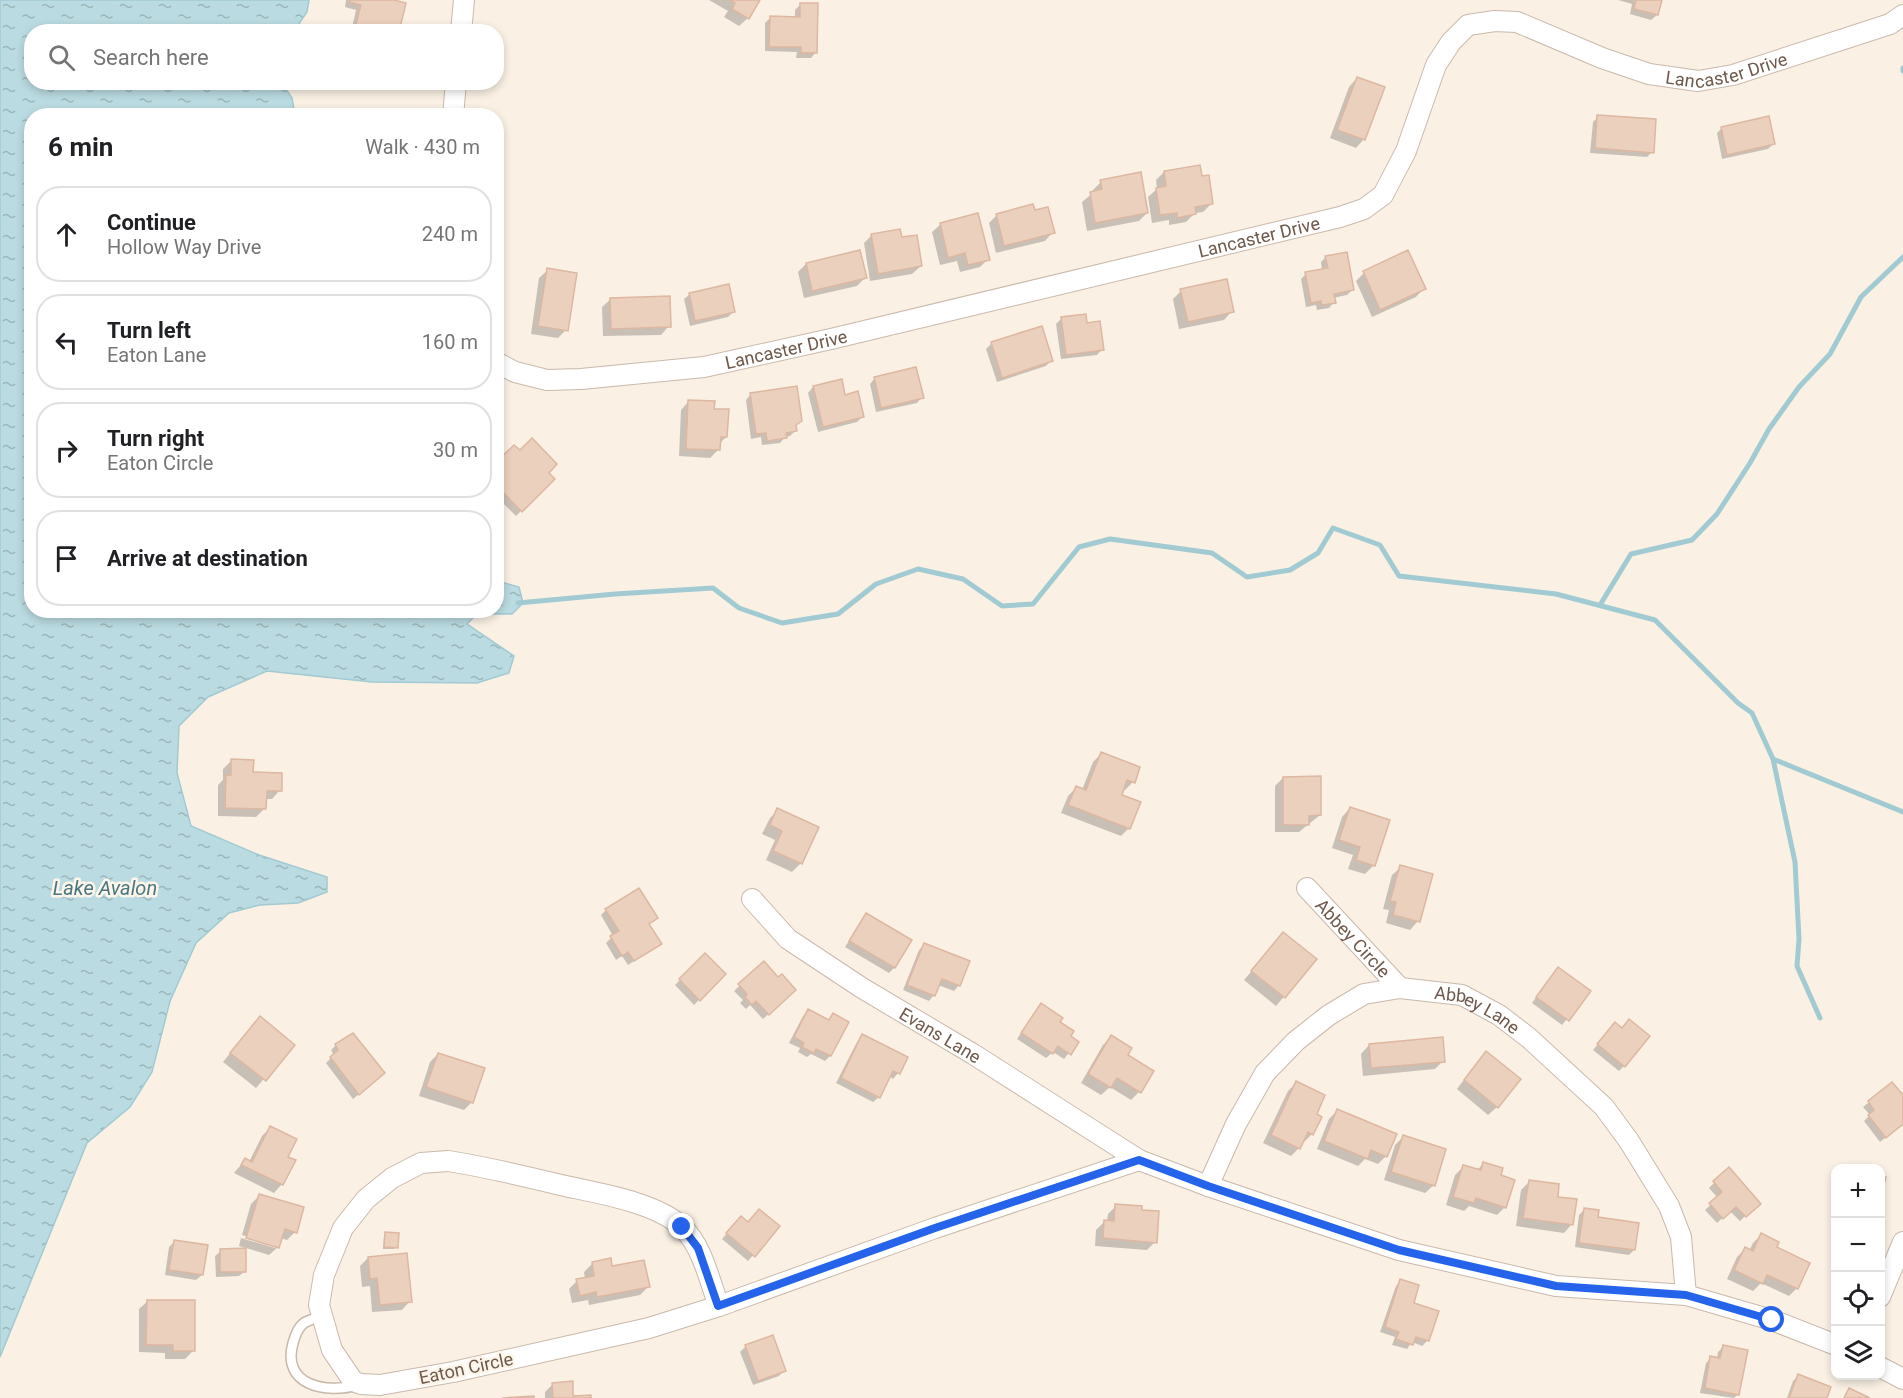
<!DOCTYPE html>
<html lang="en">
<head>
<meta charset="utf-8">
<style>
  body { margin:0; font-family:Roboto,sans-serif; background:#f6f6f6; color:#202124 }
  .controls { position:absolute; right:18px; bottom:18px; display:grid; overflow:hidden; border-radius:12px; box-shadow:0 3px 9px #0003 }
  .controls button { width:54px; height:54px; display:grid; place-items:center; padding:0; border:0; border-bottom:2px solid #e0e0e0; background:#fff; color:#202124; font:30px sans-serif }
  .stop { position:absolute; width:18px; height:18px; margin:-14px; border:4px solid #2563eb; border-radius:50%; background:#fff }
  .stop.end { background:#2563eb; border-color:#fff; box-shadow:0 2px 6px #0008 }
  .list { margin:0; padding:0; list-style:none }
  h2 { display:flex; justify-content:space-between; align-items:center; height:78px; margin:0; padding:0 24px; font-size:26px }
  h2 small { font-size:20px; font-weight:400; color:#757577 }
  .list li { display:grid; grid-template-columns:39px 1fr auto; gap:18px; align-items:center; box-sizing:border-box; height:96px; margin:0 12px 12px; padding:0 12px; border:2px solid #e0e0e0; border-radius:24px }
  .list b { display:block; font-size:22px; white-space:nowrap }
  .list p { margin:0; font-size:20px; white-space:nowrap; color:#757577 }
  .list em { font-size:20px; font-style:normal; color:#757577 }
  .icon { flex:none; width:33px; height:33px; fill:none; stroke:currentColor; stroke-width:2; stroke-linecap:round; stroke-linejoin:round }
  .map { position:relative; flex:none; width:1903px; height:1398px; overflow:hidden }
  .search { position:absolute; background:#fff; box-shadow:0 3px 9px #0003; left:24px; top:24px; width:480px; height:66px; display:flex; align-items:center; gap:15px; box-sizing:border-box; padding:0 21px; border-radius:24px; color:#757577; font-size:22px }
  .panel { position:absolute; background:#fff; box-shadow:0 3px 9px #0003; left:24px; top:108px; width:480px; height:510px; border-radius:24px }
  .map>svg:first-child { display:block }
</style>
</head>
<body>
<div class="map">
<svg width="1903" height="1398" viewBox="0 0 1903 1398">
  <defs>
    <pattern id="water-ripples" width="26" height="14" patternUnits="userSpaceOnUse" patternTransform="scale(1.5)"><rect width="26" height="14" fill="#badbe1"/><path d="M2 4q2-2 4 0t4 0M15 11q2-2 4 0t4 0" fill="none" stroke="#9bb5b9"/></pattern>
  </defs>
  <rect width="100%" height="100%" fill="#faf1e4"/>
  <polygon fill="url(#water-ripples)" stroke="#a2cad2" stroke-width="1.5" points="0,0 309,0 307,12 294,31 32,32 32,82 282,83 292,98 295,115 32,116 32,610 496,610 497,581 519,587 523,603 512,614 477,614 467,624 514,656 509,673 477,683 372,682 267,671 208,697 179,726 177,773 191,826 259,855 327,877 327,892 298,903 260,905 229,913 196,943 170,1001 152,1072 130,1107 87,1143 0,1357"/>
  <g fill="#0003">
    <polygon points="346,0 388,0 397,32 351,32 356,10 345,7"/>
    <polygon points="709,0 758,0 748,18 739,26 724,17 728,11"/>
    <polygon points="1618,0 1661,0 1657,15 1651,20 1630,14 1632,4"/>
    <polygon points="800,5 816,52 811,58 796,58 797,52 765,51 765,23 770,18 795,18 795,10"/>
    <polygon points="1357,78 1364,139 1356,148 1330,138 1349,87"/>
    <polygon points="1598,117 1652,152 1647,157 1590,153 1593,122"/>
    <polygon points="1722,128 1773,144 1768,149 1722,159 1717,133"/>
    <polygon points="1164,172 1200,178 1212,203 1203,212 1195,213 1186,222 1169,225 1169,220 1152,223 1148,197 1157,189 1156,180"/>
    <polygon points="1101,182 1147,213 1139,221 1087,231 1082,202 1093,193 1093,190"/>
    <polygon points="1033,212 1053,232 1045,241 996,253 989,223 997,215"/>
    <polygon points="941,224 988,259 980,267 960,272 957,261 940,265 932,232"/>
    <polygon points="872,235 901,239 921,266 912,274 870,281 864,243"/>
    <polygon points="1408,252 1424,288 1416,297 1372,317 1356,281 1364,273"/>
    <polygon points="1326,257 1352,290 1347,295 1333,298 1334,302 1329,308 1317,310 1316,305 1306,307 1301,279 1306,274 1322,271 1321,262"/>
    <polygon points="806,264 865,278 857,286 804,298 798,272"/>
    <polygon points="548,270 566,330 558,338 531,334 539,278"/>
    <polygon points="1181,291 1232,311 1224,320 1179,329 1173,299"/>
    <polygon points="690,294 733,312 728,317 690,326 684,299"/>
    <polygon points="611,299 669,326 661,335 603,336 602,307"/>
    <polygon points="1061,319 1086,325 1102,349 1097,355 1061,359 1056,324"/>
    <polygon points="1041,328 1051,360 1046,366 997,382 986,349 991,344"/>
    <polygon points="875,378 922,397 917,403 876,412 870,384"/>
    <polygon points="840,381 844,396 862,417 857,422 818,432 808,393 813,387"/>
    <polygon points="751,394 794,426 795,431 790,436 785,437 780,443 762,445 761,437 751,439 746,400"/>
    <polygon points="689,401 713,410 726,437 719,444 719,449 710,458 679,456 681,410"/>
    <polygon points="520,452 553,479 516,516 496,496 496,464"/>
    <polygon points="1101,754 1133,782 1125,790 1122,789 1120,796 1129,828 1121,836 1061,813 1068,796 1076,788 1082,790 1093,762"/>
    <polygon points="231,761 280,790 272,799 265,799 265,808 256,817 218,816 218,785 223,780 223,769"/>
    <polygon points="1283,778 1320,815 1299,832 1275,832 1275,786"/>
    <polygon points="1350,808 1388,821 1373,866 1365,874 1348,869 1353,855 1332,848 1342,817"/>
    <polygon points="778,810 817,828 800,864 792,872 766,860 775,840 762,834 770,818"/>
    <polygon points="1401,867 1418,921 1410,930 1386,923 1389,910 1383,909 1392,875"/>
    <polygon points="606,910 656,918 648,925 660,944 628,965 622,956 616,960 606,943 613,936 601,915"/>
    <polygon points="866,915 910,940 894,968 889,973 845,947"/>
    <polygon points="1283,934 1315,960 1276,1006 1244,980"/>
    <polygon points="924,945 959,985 954,991 938,985 934,995 929,1001 903,990 919,950"/>
    <polygon points="705,955 724,974 694,1005 675,985"/>
    <polygon points="764,963 789,995 763,1019 750,1005 746,1009 740,1003 743,1000 734,991"/>
    <polygon points="1553,974 1589,992 1562,1025 1532,1003"/>
    <polygon points="1036,1010 1058,1022 1069,1037 1077,1043 1064,1059 1053,1052 1046,1058 1017,1039"/>
    <polygon points="809,1011 828,1021 833,1015 847,1023 830,1056 825,1061 811,1054 807,1057 798,1052 800,1048 789,1043 803,1016"/>
    <polygon points="252,1026 293,1045 256,1088 223,1062"/>
    <polygon points="1610,1030 1624,1066 1619,1071 1593,1050"/>
    <polygon points="863,1036 906,1058 898,1073 893,1079 889,1076 879,1097 873,1102 836,1083 857,1042"/>
    <polygon points="1111,1037 1139,1092 1131,1100 1110,1087 1101,1095 1081,1083 1103,1045"/>
    <polygon points="336,1045 378,1078 353,1099 326,1063 334,1055 331,1050"/>
    <polygon points="1369,1045 1443,1061 1435,1069 1363,1076 1361,1054"/>
    <polygon points="438,1054 472,1102 464,1110 419,1096 430,1062"/>
    <polygon points="1478,1061 1497,1107 1488,1115 1457,1089"/>
    <polygon points="1296,1083 1315,1115 1312,1134 1304,1142 1302,1141 1299,1148 1291,1156 1263,1143 1288,1091"/>
    <polygon points="1892,1084 1903,1098 1903,1124 1880,1142 1864,1121 1870,1115 1863,1107"/>
    <polygon points="1337,1111 1386,1156 1378,1164 1365,1159 1358,1166 1317,1149 1329,1119"/>
    <polygon points="270,1128 286,1157 282,1184 274,1193 234,1173 245,1160 249,1162 262,1136"/>
    <polygon points="1403,1137 1434,1185 1425,1193 1384,1180 1395,1145"/>
    <polygon points="1484,1163 1499,1176 1505,1207 1497,1215 1469,1206 1464,1211 1446,1205 1455,1175 1464,1166 1477,1170"/>
    <polygon points="1728,1169 1759,1203 1740,1221 1730,1211 1717,1223 1705,1210 1718,1198 1709,1188"/>
    <polygon points="1529,1182 1556,1198 1572,1224 1564,1233 1516,1226 1521,1190"/>
    <polygon points="260,1195 295,1232 287,1240 280,1238 278,1247 269,1255 239,1246 241,1238 275,1248 275,1245 242,1235 251,1204"/>
    <polygon points="1116,1206 1140,1211 1155,1242 1147,1250 1095,1246 1096,1230 1104,1222 1107,1222 1108,1214"/>
    <polygon points="1585,1209 1596,1218 1634,1250 1629,1255 1575,1247 1579,1215"/>
    <polygon points="736,1223 748,1223 778,1227 748,1261 722,1239"/>
    <polygon points="386,1234 397,1247 394,1249 383,1249 384,1236"/>
    <polygon points="1761,1235 1775,1248 1797,1288 1789,1296 1761,1283 1753,1291 1727,1279 1737,1257 1745,1249 1749,1251 1753,1243"/>
    <polygon points="175,1241 202,1275 196,1280 165,1275 169,1247"/>
    <polygon points="221,1251 245,1271 239,1276 216,1277 215,1256"/>
    <polygon points="368,1258 410,1301 402,1310 372,1312 370,1286 362,1287 360,1266"/>
    <polygon points="592,1264 611,1268 648,1287 640,1295 589,1305 588,1300 572,1303 569,1289 577,1281 585,1279 584,1272"/>
    <polygon points="1401,1281 1428,1340 1422,1346 1412,1342 1407,1349 1392,1345 1395,1337 1380,1332 1396,1286"/>
    <polygon points="148,1301 193,1351 185,1359 165,1359 165,1353 139,1352 139,1309"/>
    <polygon points="746,1346 784,1370 779,1376 753,1385 740,1352"/>
    <polygon points="1723,1347 1738,1394 1734,1398 1700,1393 1706,1363 1711,1358 1717,1359 1718,1352"/>
    <polygon points="1798,1376 1826,1398 1787,1398 1793,1381"/>
    <polygon points="553,1384 572,1398 589,1398 545,1398 545,1392"/>
  </g>
  <g fill="none" stroke-linecap="round" stroke-linejoin="round">
    <g stroke="#a2cad2" stroke-width="5">
      <polyline points="1903,68 1903,71"/>
      <polyline points="518,603 615,594 713,588 739,608 782,623 838,614 876,584 918,569 963,579 1002,606 1033,604 1079,547 1110,539 1212,553 1247,577 1290,570 1318,553 1333,528 1380,545 1399,576 1556,594 1655,620 1738,703 1752,713 1773,759 1903,812"/>
      <polyline points="1600,605 1631,554 1692,540 1717,514 1750,463 1769,429 1799,387 1830,354 1861,297 1903,257"/>
      <polyline points="1773,759 1795,862 1799,939 1797,966 1820,1018"/>
    </g>
  </g>
  <g fill="#ecd0be" stroke="#ddb7a0" stroke-width="1.5">
    <polygon points="350,0 394,0 406,3 399,32 370,32 355,28 361,5 349,2"/>
    <polygon points="730,0 760,0 749,19 732,9 735,3"/>
    <polygon points="1636,0 1662,0 1658,15 1634,9"/>
    <polygon points="800,3 818,3 817,53 801,53 801,47 769,47 770,16 800,17"/>
    <polygon points="1357,77 1385,87 1365,140 1337,130"/>
    <polygon points="1597,115 1656,119 1654,153 1595,148"/>
    <polygon points="1769,116 1775,144 1727,155 1721,127"/>
    <polygon points="1200,165 1202,176 1209,175 1213,204 1195,207 1196,214 1177,218 1177,213 1160,215 1156,188 1166,186 1164,171"/>
    <polygon points="1141,172 1148,213 1095,223 1090,192 1102,189 1100,180"/>
    <polygon points="1033,204 1035,210 1048,207 1055,233 1004,246 996,214"/>
    <polygon points="978,213 990,260 968,265 965,253 948,258 940,223"/>
    <polygon points="900,229 902,237 917,235 922,266 878,274 871,234"/>
    <polygon points="860,250 867,278 812,291 806,263"/>
    <polygon points="1408,250 1426,289 1380,310 1363,271"/>
    <polygon points="1347,252 1354,290 1334,294 1336,303 1322,305 1321,301 1311,303 1305,272 1328,268 1325,256"/>
    <polygon points="547,268 577,273 568,331 538,326"/>
    <polygon points="1227,279 1234,312 1188,322 1180,289"/>
    <polygon points="729,284 735,312 695,321 689,293"/>
    <polygon points="670,296 671,327 611,329 610,298"/>
    <polygon points="1086,314 1087,323 1100,321 1104,350 1066,355 1061,317"/>
    <polygon points="1042,326 1053,361 1002,378 991,342"/>
    <polygon points="916,367 924,398 881,408 874,377"/>
    <polygon points="842,379 845,395 858,391 864,417 823,427 813,386"/>
    <polygon points="797,386 802,421 796,425 797,431 786,433 787,438 767,441 766,433 756,434 750,393"/>
    <polygon points="688,400 715,401 714,409 729,409 727,437 721,437 720,450 686,449"/>
    <polygon points="532,438 557,464 549,473 555,479 522,512 496,485 496,462 514,445 520,450"/>
    <polygon points="1101,752 1140,767 1135,783 1127,780 1122,795 1141,802 1130,829 1068,805 1076,786 1086,790"/>
    <polygon points="231,759 254,760 253,772 282,773 282,791 267,791 266,809 225,808 226,775 231,775"/>
    <polygon points="1321,776 1321,815 1309,816 1309,825 1283,825 1283,777"/>
    <polygon points="1350,807 1390,820 1375,866 1356,860 1360,847 1339,840"/>
    <polygon points="777,808 819,827 802,864 773,851 782,831 770,825"/>
    <polygon points="1400,865 1433,874 1420,922 1393,915 1396,902 1390,901"/>
    <polygon points="639,888 658,918 649,924 662,944 634,961 628,952 622,956 610,936 619,931 605,909"/>
    <polygon points="866,913 912,940 895,968 849,941"/>
    <polygon points="1283,932 1317,959 1285,998 1251,971"/>
    <polygon points="924,943 970,961 960,986 942,979 935,996 907,985"/>
    <polygon points="705,953 726,974 700,1001 679,979"/>
    <polygon points="764,961 778,977 782,974 796,990 769,1015 756,1001 752,1005 745,997 747,994 738,984"/>
    <polygon points="1558,967 1591,991 1569,1021 1536,997"/>
    <polygon points="1041,1003 1063,1018 1060,1022 1074,1031 1071,1036 1079,1042 1071,1055 1058,1046 1053,1054 1021,1033"/>
    <polygon points="808,1009 829,1020 833,1013 849,1022 831,1056 816,1049 814,1053 802,1047 804,1043 794,1037"/>
    <polygon points="260,1016 295,1045 266,1081 230,1053"/>
    <polygon points="1629,1019 1650,1036 1625,1067 1597,1044 1615,1022 1622,1028"/>
    <polygon points="353,1033 385,1073 359,1095 330,1057 338,1050 335,1044"/>
    <polygon points="862,1034 908,1057 900,1074 893,1071 880,1098 841,1078"/>
    <polygon points="1111,1035 1132,1048 1128,1055 1154,1071 1141,1093 1117,1078 1111,1088 1088,1074"/>
    <polygon points="1443,1037 1445,1062 1371,1068 1369,1044"/>
    <polygon points="1486,1051 1521,1079 1498,1108 1464,1080"/>
    <polygon points="438,1053 485,1068 473,1103 426,1087"/>
    <polygon points="1296,1081 1325,1095 1317,1114 1322,1117 1313,1135 1308,1132 1300,1149 1271,1135"/>
    <polygon points="1892,1082 1903,1095 1903,1124 1886,1138 1868,1115 1874,1110 1868,1101"/>
    <polygon points="1337,1109 1397,1134 1387,1157 1371,1150 1368,1159 1324,1141"/>
    <polygon points="270,1126 297,1139 288,1157 296,1160 283,1185 241,1165 245,1158 252,1162"/>
    <polygon points="1403,1135 1446,1149 1435,1186 1391,1172"/>
    <polygon points="1483,1162 1503,1168 1501,1175 1515,1180 1506,1208 1476,1198 1474,1203 1453,1197 1463,1165 1481,1170"/>
    <polygon points="1729,1167 1761,1204 1746,1217 1736,1207 1723,1219 1709,1203 1722,1192 1713,1181"/>
    <polygon points="1880,1176 1886,1177 1880,1199"/>
    <polygon points="1529,1180 1559,1184 1558,1197 1577,1199 1573,1225 1523,1218"/>
    <polygon points="259,1194 304,1207 297,1233 285,1229 279,1248 246,1238"/>
    <polygon points="1115,1204 1142,1206 1142,1210 1159,1211 1157,1243 1103,1238 1104,1220 1114,1221"/>
    <polygon points="1584,1208 1599,1210 1598,1217 1639,1223 1635,1250 1579,1243"/>
    <polygon points="759,1209 780,1226 755,1257 726,1233 741,1216 748,1222"/>
    <polygon points="385,1232 399,1233 398,1248 384,1247"/>
    <polygon points="1761,1233 1779,1242 1777,1247 1810,1263 1798,1289 1767,1275 1763,1284 1734,1270 1745,1247 1753,1251"/>
    <polygon points="174,1240 208,1245 203,1275 169,1270"/>
    <polygon points="246,1248 246,1272 220,1272 220,1249"/>
    <polygon points="407,1253 412,1302 380,1305 377,1278 370,1279 368,1257"/>
    <polygon points="611,1258 612,1266 644,1260 650,1287 597,1297 596,1292 580,1296 576,1279 594,1276 592,1262"/>
    <polygon points="1400,1279 1419,1285 1414,1303 1439,1311 1429,1341 1416,1337 1413,1345 1396,1339 1399,1332 1385,1327"/>
    <polygon points="147,1300 195,1300 195,1351 173,1351 173,1345 146,1345"/>
    <polygon points="773,1335 786,1371 758,1381 745,1345"/>
    <polygon points="1723,1345 1748,1350 1739,1395 1705,1388 1710,1356 1720,1358"/>
    <polygon points="1798,1374 1831,1387 1827,1398 1789,1398"/>
    <polygon points="573,1381 573,1396 591,1395 591,1398 553,1398 552,1383"/>
    <polygon points="1849,1388 1870,1398 1844,1398"/>
    <polygon points="534,1396 534,1398 502,1398"/>
  </g>
  <g fill="none" stroke-linecap="round" stroke-linejoin="round">
    <g stroke="#c9b9ab" stroke-width="12">
      <path id="service" d="M322,1316C316,1318 309,1320 304,1323C298,1327 295,1336 293,1343C281,1386 327,1394 358,1385"/>
    </g>
    <g stroke="#c9b9ab" stroke-width="22">
      <g id="minor">
        <polyline points="461,32 464,0"/>
        <polyline points="453,116 456,82"/>
        <path id="s1" d="M496,362L515,372L547,380L581,379L704,367L831,339L1340,217L1364,209L1383,195L1406,151L1436,65L1451,42L1468,25L1495,21L1517,22L1602,58L1649,74L1698,81L1733,75L1890,24L1903,15"/>
        <path id="s2" d="M1307,888L1400,988"/>
        <path id="s3" d="M752,899L788,939L862,988L973,1054L1139,1160L1208,1186L1399,1250L1556,1286L1686,1295L1772,1320L1836,1345"/>
        <path d="M448,1161C487,1167 524,1176 561,1185C596,1193 656,1202 682,1227C703,1247 709,1280 719,1306L649,1328L453,1372L380,1385L361,1384L353,1381L332,1350L319,1305L324,1275L343,1228L366,1199L392,1178L421,1163Z"/>
        <path id="s4" d="M1208,1186L1236,1124L1265,1073L1296,1041L1329,1015L1364,994L1400,988L1462,995L1499,1015L1529,1038L1604,1107L1629,1141L1669,1206L1681,1237L1686,1295"/>
        <polyline points="1880,1297 1903,1242"/>
        <polyline points="719,1306 935,1228 1139,1160"/>
        <polyline points="1880,1367 1903,1379"/>
      </g>
    </g>
    <use href="#service" stroke="#fff" stroke-width="9"/>
    <use href="#minor" stroke="#fff" stroke-width="20"/>
  </g>
  <g fill="none" stroke-linecap="round" stroke-linejoin="round">
    <polyline stroke="#2563eb" stroke-width="8" points="682,1227 698,1248 718,1306 935,1228 1139,1160 1208,1186 1399,1250 1556,1286 1686,1295 1772,1320"/>
  </g>
  <g text-anchor="middle" dominant-baseline="central" stroke-width="5" stroke-linejoin="round" paint-order="stroke">
    <g font-size="18" fill="#6f594c" stroke="#fdf5e9">
      <text stroke="none"><textPath href="#s1" startOffset="1377">Lancaster Drive</textPath></text>
      <text stroke="none"><textPath href="#s1" startOffset="782">Lancaster Drive</textPath></text>
      <text stroke="none"><textPath href="#s1" startOffset="296">Lancaster Drive</textPath></text>
      <text stroke="none"><textPath href="#s2" startOffset="68">Abbey Circle</textPath></text>
      <text stroke="none"><textPath href="#s4" startOffset="372">Abbey Lane</textPath></text>
      <text stroke="none"><textPath href="#s3" startOffset="234">Evans Lane</textPath></text>
      <text transform="translate(466 1368) rotate(-12)">Eaton Circle</text>
    </g>
    <g font-size="20" font-style="italic" fill="#487781" stroke="#fdf5e9">
      <text x="105" y="888">Lake Avalon</text>
    </g>
  </g>
</svg>
<div class="controls">
<button>+</button>
<button>−</button>
<button><svg class="icon" aria-label="locate" viewBox="0 0 24 24"><circle cx="12" cy="12" r="6"/><path d="M12 2v4M12 18v4M2 12h4M18 12h4"/></svg></button>
<button><svg class="icon" aria-label="layers" viewBox="0 0 24 24"><path d="M12 4l9 5-9 5-9-5zM3 14l9 5 9-5"/></svg></button>
</div>
<div class="stop" style="left:1772px;top:1320px"></div>
<div class="stop end" style="left:682px;top:1227px"></div>
<div class="search"><svg class="icon" aria-label="search" viewBox="0 0 24 24"><circle cx="10" cy="10" r="6"/><path d="M15 15l6 6"/></svg>Search here</div>
<section class="panel">
<h2>6 min<small>Walk · 430 m</small></h2>
<ul class="list">
<li><svg class="icon" aria-label="ahead" viewBox="0 0 24 24"><path d="M12 20V5M6 11l6-6 6 6"/></svg><div><b>Continue</b><p>Hollow Way Drive</p></div><em>240 m</em></li>
<li><svg class="icon" aria-label="left" viewBox="0 0 24 24"><path d="M17 20v-9H6M10 6l-5 5 5 5"/></svg><div><b>Turn left</b><p>Eaton Lane</p></div><em>160 m</em></li>
<li><svg class="icon" aria-label="right" viewBox="0 0 24 24"><path d="M7 20v-9h11M14 6l5 5-5 5"/></svg><div><b>Turn right</b><p>Eaton Circle</p></div><em>30 m</em></li>
<li><svg class="icon" aria-label="arrive" viewBox="0 0 24 24"><path d="M6 21V4h12l-3 4 3 4H6"/></svg><div><b>Arrive at destination</b></div></li>
</ul>
</section>
</div>
</body>
</html>
